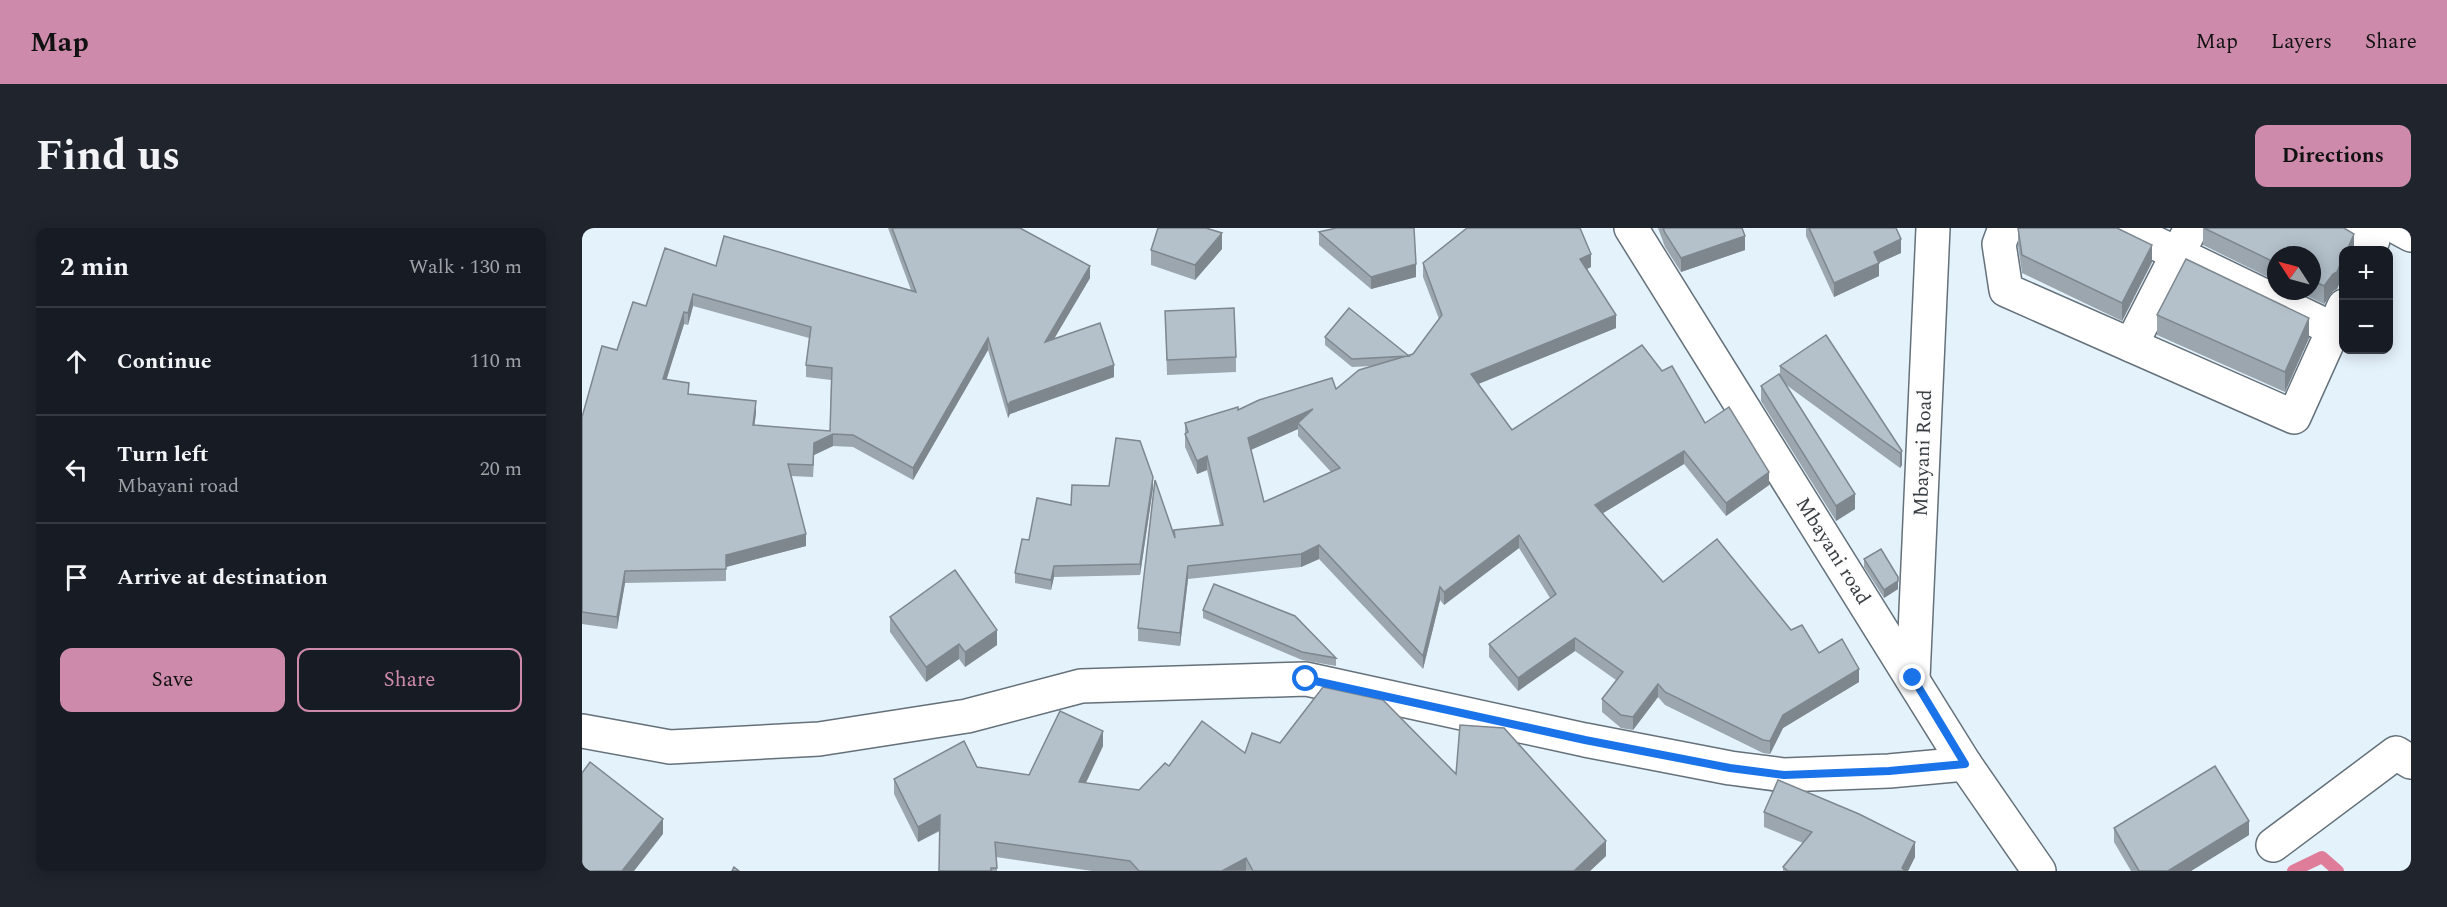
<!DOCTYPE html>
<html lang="en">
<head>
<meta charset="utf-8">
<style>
  body { margin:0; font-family:Spectral,serif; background:#20242c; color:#f1f3f6 }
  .controls { position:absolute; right:18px; top:18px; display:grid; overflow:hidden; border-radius:12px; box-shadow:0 3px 15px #0003 }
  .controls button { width:54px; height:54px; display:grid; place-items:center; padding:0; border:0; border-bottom:2px solid #363941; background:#171b24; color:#f1f3f6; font:30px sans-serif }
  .compass { position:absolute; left:1685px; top:18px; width:54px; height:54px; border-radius:50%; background:#171b24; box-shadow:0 3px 15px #0003; rotate:306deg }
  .stop { position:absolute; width:18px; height:18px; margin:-14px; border:4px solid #1a73e8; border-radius:50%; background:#fff }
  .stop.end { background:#1a73e8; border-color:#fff; box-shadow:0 2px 6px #0008 }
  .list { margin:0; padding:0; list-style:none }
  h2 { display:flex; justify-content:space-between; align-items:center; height:78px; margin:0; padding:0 24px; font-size:26px }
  h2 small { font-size:20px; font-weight:400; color:#9ea1a6 }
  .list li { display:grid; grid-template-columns:39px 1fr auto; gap:18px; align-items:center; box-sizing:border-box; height:108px; padding:0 24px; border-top:2px solid #363941 }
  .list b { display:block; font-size:22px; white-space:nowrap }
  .list p { margin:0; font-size:20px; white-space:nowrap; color:#9ea1a6 }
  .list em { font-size:20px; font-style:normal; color:#9ea1a6 }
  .actions { display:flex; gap:12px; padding:18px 24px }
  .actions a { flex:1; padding:14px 0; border:2px solid #cd8aab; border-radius:12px; text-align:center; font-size:21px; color:#cd8aab }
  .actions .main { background:#cd8aab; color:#111 }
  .icon { flex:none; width:33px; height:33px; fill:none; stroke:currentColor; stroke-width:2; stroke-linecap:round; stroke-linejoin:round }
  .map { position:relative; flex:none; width:1829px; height:643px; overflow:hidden; border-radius:12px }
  header { display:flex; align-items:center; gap:36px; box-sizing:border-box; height:84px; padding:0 30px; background:#cd8aab; color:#111 }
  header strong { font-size:28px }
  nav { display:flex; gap:33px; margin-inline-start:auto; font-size:21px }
  .intro { display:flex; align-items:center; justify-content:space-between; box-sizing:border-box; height:144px; padding:0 36px }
  h1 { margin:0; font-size:42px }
  .button { padding:15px 27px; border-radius:12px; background:#cd8aab; color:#111; font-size:21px; font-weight:700 }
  main { display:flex; gap:36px; padding:0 36px }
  aside { flex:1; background:#171b24; border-radius:12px; box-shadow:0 3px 15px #0003 }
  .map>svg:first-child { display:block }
</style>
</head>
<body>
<header>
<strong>Map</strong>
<nav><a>Map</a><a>Layers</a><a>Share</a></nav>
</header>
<div class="intro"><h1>Find us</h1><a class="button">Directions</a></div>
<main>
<aside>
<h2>2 min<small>Walk · 130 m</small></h2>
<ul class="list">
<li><svg class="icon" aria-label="ahead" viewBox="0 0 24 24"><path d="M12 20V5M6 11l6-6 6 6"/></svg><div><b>Continue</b></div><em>110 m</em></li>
<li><svg class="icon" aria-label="left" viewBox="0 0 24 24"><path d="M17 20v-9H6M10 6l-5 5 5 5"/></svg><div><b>Turn left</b><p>Mbayani road</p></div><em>20 m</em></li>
<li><svg class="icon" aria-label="arrive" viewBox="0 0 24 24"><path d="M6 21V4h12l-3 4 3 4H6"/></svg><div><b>Arrive at destination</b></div></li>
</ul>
<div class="actions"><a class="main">Save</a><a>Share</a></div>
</aside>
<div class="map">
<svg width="1829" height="643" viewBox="0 0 1829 643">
  <rect width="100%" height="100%" fill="#e4f2fc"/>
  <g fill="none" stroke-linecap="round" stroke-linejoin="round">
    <polyline stroke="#de7c99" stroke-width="12" points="1711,643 1740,629 1756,643"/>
    <g stroke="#65717a" stroke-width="36">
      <g id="minor">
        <polyline points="1049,0 1383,536 1457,643"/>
        <polyline points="1423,0 1417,16 1424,62 1712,189 1762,78"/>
        <polyline points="1542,0 1751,101"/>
        <polyline points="1766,0 1791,12"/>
        <polyline points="1816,0 1829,7"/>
        <polyline points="1549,117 1609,0"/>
        <polyline points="1331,450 1351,0"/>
        <polyline points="0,503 88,519 237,511 385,488 499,458 724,451 1003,512 1148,540 1202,547 1307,543 1383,536"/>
        <polyline points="1691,617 1814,525 1829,534"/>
      </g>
    </g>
    <use href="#minor" stroke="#fff" stroke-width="33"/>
  </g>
  <g fill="#9ba6af" fill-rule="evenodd">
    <path d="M306,0H438L508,50L472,111L532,149L428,186L426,190L406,122L331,252L271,219L251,218L232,227L231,249L209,248L224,318L144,339V353L43,355L35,401L0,396V189L35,122L64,78L134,38L329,62ZM111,78L227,110L224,137V149L249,152L248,203L172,198L174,185L107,166L84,151L102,96L106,97Z"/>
    <polygon points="1076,0 1160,0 1163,22 1099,44 1083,19"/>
    <polygon points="1224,0 1314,0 1319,25 1297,35 1297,48 1252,69 1224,8"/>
    <polygon points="1436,0 1570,34 1540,93 1440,45 1436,18"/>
    <polygon points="1621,0 1772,22 1755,61 1751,63 1742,76 1715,63 1730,63 1730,27 1694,27 1694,53 1621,17"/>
    <polygon points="737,4 834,49 789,61 737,17"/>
    <polygon points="640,21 613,52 569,37 569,22"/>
    <path d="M841,35L1009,39L1005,41L1034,100L896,156L930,202L1080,143L1123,195L1187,257L1144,288L1102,236L1021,285L1081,354L1209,402L1237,425L1277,454L1201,500L1188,526L1181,525L1083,477L1076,469L1051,502L1039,500L1020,484V471L1034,452L993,423L936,463L907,429V416L968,370L937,320L862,377L858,372L841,441L737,331L719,339L606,351L598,418L556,413V400L592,309L638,297L625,242L615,246L603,219V195L656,182L754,161L790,138L770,139L743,117V109L826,128L831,126L857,91L841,49ZM716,201V208L749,244L682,274L669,222Z"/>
    <polygon points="583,83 654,129 654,144 585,147"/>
    <polygon points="1575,87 1727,110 1703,164 1575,107"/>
    <polygon points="1198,138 1320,223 1320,237 1318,240 1203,156 1273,281 1254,293 1179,173 1179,158 1198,148"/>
    <polygon points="571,260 558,347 472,349 469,362 433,355 433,345 447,312 489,277"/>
    <polygon points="1282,331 1316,349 1316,361 1302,370 1282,339"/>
    <polygon points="621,382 754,430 754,438 720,432 621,390"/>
    <polygon points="308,389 415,417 383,439 377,431 344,454 308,404"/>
    <polygon points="698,515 874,546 1024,628 1008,643 510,643 414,629 415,643 357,643 358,603 336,614 312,566 312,551 395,539 447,547 521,518 504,555 557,562 587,538 663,525"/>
    <polygon points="1182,584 1333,629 1326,643 1201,643 1201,639 1221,615 1182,599"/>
    <polygon points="1532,600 1667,607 1609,643 1549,643 1532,614"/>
  </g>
  <g fill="#7e878e">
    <polygon points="640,5 640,21 613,52 613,37"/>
    <polygon points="1772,6 1772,22 1765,22"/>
    <polygon points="1163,8 1163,22 1099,44 1099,30"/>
    <polygon points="1319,11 1319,25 1292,37 1292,24"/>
    <polygon points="1570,17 1570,34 1540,93 1540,75"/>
    <polygon points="1009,26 1009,39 998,44 998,31"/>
    <polygon points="1761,29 1761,47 1755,61 1751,63 1742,76 1742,58"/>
    <polygon points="1297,35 1297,48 1252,69 1252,55"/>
    <polygon points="834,36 834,49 789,61 789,49"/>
    <polygon points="508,38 508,50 463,126 463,114"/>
    <polygon points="111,66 111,78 106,97 106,85"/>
    <polygon points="102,84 102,96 81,163 81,151"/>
    <polygon points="1034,87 1034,100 889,159 889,146"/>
    <polygon points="1727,90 1727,110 1703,164 1703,144"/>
    <polygon points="406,110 406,122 331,252 331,240"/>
    <polygon points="532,137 532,149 428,186 426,190 426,178 428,174"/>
    <polygon points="174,173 174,185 171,209 171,197"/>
    <polygon points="731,181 716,195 716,201 666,223 666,210"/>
    <polygon points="251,206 251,218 232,227 231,249 232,215"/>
    <polygon points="1102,223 1102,236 1013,290 1013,277"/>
    <polygon points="1320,223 1320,237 1318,240 1318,225"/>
    <polygon points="625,228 625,242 615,246 615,233"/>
    <polygon points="1187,244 1187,257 1144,288 1144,275"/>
    <polygon points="571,249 571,260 558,347 558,336"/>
    <polygon points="1273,266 1273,281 1254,293 1254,278"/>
    <polygon points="224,306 224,318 144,339 144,327"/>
    <polygon points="937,307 937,320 862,377 862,364"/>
    <polygon points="737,317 737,331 719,339 719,326"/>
    <polygon points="472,338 472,349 469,362 469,352"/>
    <polygon points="606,338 606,351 598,418 598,405"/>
    <polygon points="43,343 43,355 35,401 35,389"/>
    <polygon points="1316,353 1316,361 1302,370 1302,362"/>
    <polygon points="858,359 858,372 841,441 841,428"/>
    <polygon points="415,402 415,417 383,439 383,424"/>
    <polygon points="993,410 993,423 936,463 936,450"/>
    <polygon points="377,416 377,431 344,454 344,439"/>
    <polygon points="1277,441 1277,454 1201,500 1188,526 1188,513 1201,487"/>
    <polygon points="1076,456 1076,469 1051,502 1051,489"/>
    <polygon points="521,503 521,518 497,569 497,554"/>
    <polygon points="358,587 358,602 336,614 336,599"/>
    <polygon points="81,591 81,606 52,643 40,643"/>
    <polygon points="1667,593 1667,607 1609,643 1586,643"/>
    <polygon points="1024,613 1024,628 1008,643 992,643"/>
    <polygon points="1333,614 1333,629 1326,643 1320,643 1320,640"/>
    <polygon points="664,630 664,643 640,643"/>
  </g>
  <g fill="#b4c1cb" stroke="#7e878e" stroke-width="1.5" fill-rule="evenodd">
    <path d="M310,0H438L508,38L463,114L518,95L532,137L428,174L426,178L406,110L331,240L271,207L251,206L232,215L231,237L206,236L224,306L144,327V341L43,343L35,389L0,384V189L20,118L35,122L51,74L64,78L83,20L134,38L142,8L334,64ZM111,66L229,99L224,137L250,140L248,203L171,197L174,173L106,166L107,155L81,151L102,84L106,85Z"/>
    <polygon points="576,0 624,0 640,5 613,37 569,22"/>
    <polygon points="754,0 832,0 834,36 789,49 737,4"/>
    <path d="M885,0H998L1009,26L998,31L1034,87L889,146L930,202L1060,117L1080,143L1090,138L1123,195L1147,179L1187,244L1144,275L1102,223L1013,277L1081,354L1135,311L1209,402L1220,397L1237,425L1260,411L1277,441L1201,487L1188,513L1181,512L1083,464L1076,456L1051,489L1039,487L1020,471L1041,444L993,410L936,450L907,416L974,366L937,307L862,364L858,359L841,428L737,317L719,326L606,338L598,405L556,400L573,252L593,310L592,302L641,297L625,228L615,233L603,206L606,204L603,195L656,179V182L677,172L750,150L754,161L777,142L831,126L860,87L841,35ZM731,181L716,195L758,240L682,274L666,210Z"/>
    <polygon points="1081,0 1160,0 1163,8 1099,30 1083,5"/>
    <polygon points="1227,0 1314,0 1319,11 1292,24 1297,35 1252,55"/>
    <polygon points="1436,0 1535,0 1570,17 1540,75 1440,27"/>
    <polygon points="1622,0 1762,0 1772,6 1765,22 1761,22 1761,29 1755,44 1751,46 1742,58 1730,52 1730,27 1694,27 1694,35"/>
    <polygon points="1604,31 1727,90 1703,144 1575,87"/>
    <polygon points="652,80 654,129 585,132 583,83"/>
    <polygon points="767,80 827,128 770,131 743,109"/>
    <polygon points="1244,107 1320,223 1318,225 1198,138"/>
    <polygon points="1197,146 1273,266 1254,278 1179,158"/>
    <polygon points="534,210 558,213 571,249 558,336 472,338 469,352 433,345 440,311 447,312 455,270 489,277 490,257 527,258"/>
    <polygon points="1299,321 1316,349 1316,353 1302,362 1282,331"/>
    <polygon points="373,342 415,402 383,424 377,416 344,439 308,389"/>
    <polygon points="632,356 713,388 754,430 720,424 621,382"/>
    <polygon points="741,459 801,472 874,546 878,497 922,500 1024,613 992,643 671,643 664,630 640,643 557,643 548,633 413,614 415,640 409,640 409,643 357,643 358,587 336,599 312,551 382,513 395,539 447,547 478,483 521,503 497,554 557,562 583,535 587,538 620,493 663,525 670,505 698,515"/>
    <polygon points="8,534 81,591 40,643 0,643 0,545"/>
    <polygon points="1633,538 1667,593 1586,643 1557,643 1532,600"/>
    <polygon points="1196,552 1277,586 1333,614 1320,640 1324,643 1206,643 1201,639 1230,604 1182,584"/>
    <polygon points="152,639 157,643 150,643"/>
  </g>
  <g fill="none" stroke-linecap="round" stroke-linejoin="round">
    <polyline stroke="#1a73e8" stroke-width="8" points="724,451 1003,512 1148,540 1202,547 1307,543 1383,536 1331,450"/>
  </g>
  <g text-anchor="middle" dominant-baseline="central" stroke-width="4.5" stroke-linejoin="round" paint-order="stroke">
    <g font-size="20" fill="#383e42" stroke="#fdfdfd">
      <text transform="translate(1341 225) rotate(-88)">Mbayani Road</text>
      <text transform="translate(1251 323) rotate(58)">Mbayani road</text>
    </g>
  </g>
</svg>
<div class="controls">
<button>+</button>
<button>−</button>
</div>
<svg class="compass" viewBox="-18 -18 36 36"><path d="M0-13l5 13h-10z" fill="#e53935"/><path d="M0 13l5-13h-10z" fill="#9ea1a6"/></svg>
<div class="stop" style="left:724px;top:451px"></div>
<div class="stop end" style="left:1331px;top:450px"></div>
</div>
</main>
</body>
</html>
